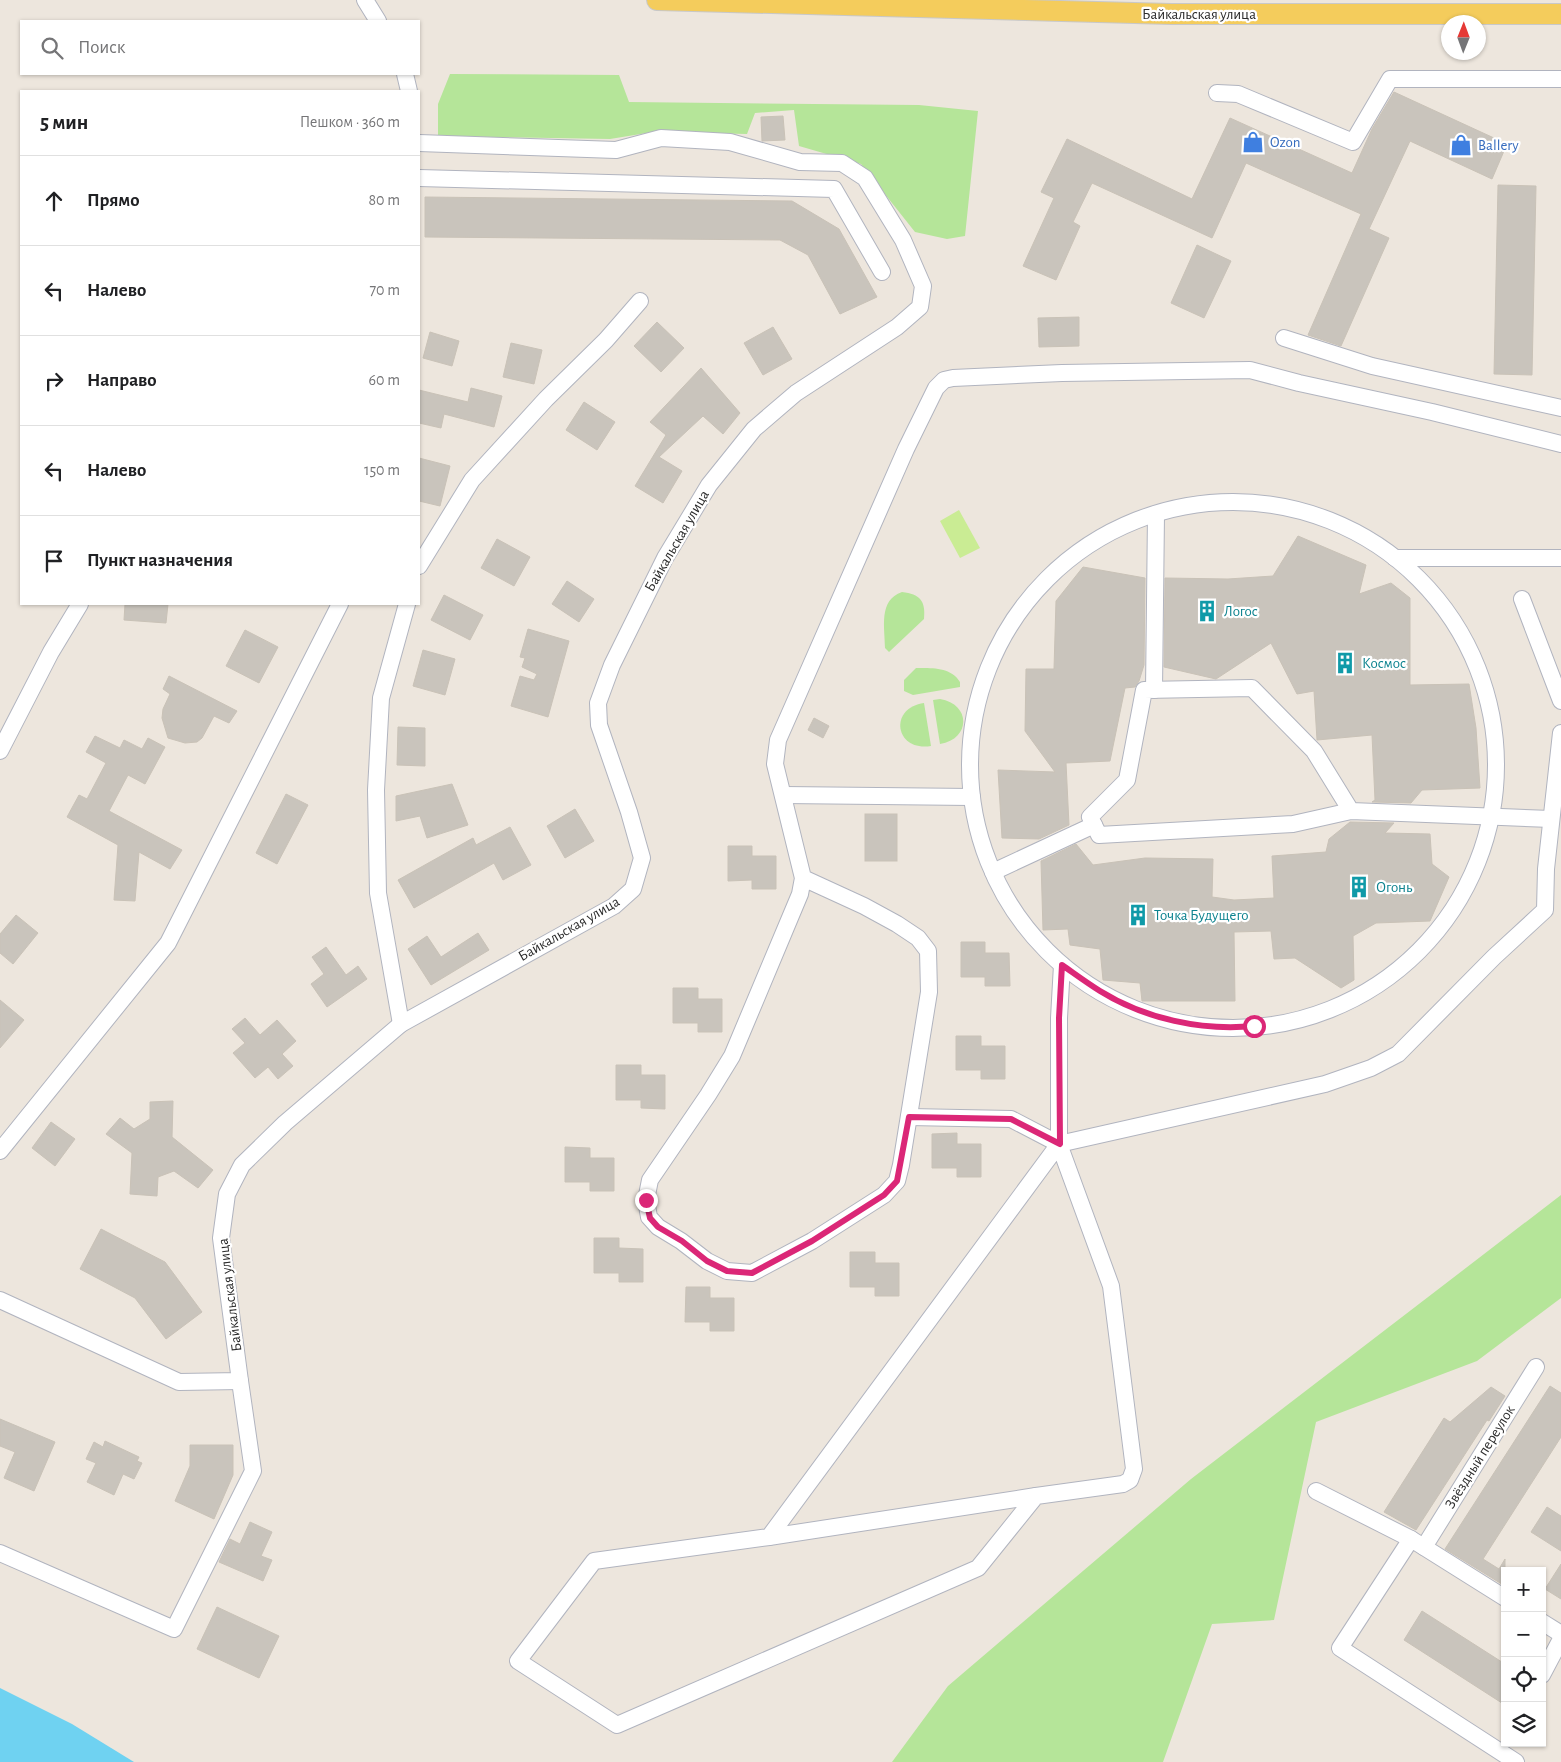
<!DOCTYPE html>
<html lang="ru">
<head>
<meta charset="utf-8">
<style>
  body { margin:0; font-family:"Alegreya Sans",sans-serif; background:#f2f2f2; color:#202124 }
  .controls { position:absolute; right:15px; bottom:15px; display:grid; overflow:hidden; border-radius:0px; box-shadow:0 1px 4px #0004 }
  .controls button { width:45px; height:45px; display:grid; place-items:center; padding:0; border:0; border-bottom:1px solid #e0e0e0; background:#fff; color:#202124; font:25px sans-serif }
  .compass { position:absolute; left:1441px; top:15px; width:45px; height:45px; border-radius:50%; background:#fff; box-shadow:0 1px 4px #0004; rotate:1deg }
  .stop { position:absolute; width:15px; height:15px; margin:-11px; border:4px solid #db2777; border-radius:50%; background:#fff }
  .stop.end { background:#db2777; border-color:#fff; box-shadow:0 1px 5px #0008 }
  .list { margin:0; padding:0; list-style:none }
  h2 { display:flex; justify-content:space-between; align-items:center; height:65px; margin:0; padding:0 20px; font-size:21px }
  h2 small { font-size:16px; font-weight:400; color:#757577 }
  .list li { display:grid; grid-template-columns:32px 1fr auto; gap:15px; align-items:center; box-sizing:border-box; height:90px; padding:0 20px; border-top:1px solid #e0e0e0 }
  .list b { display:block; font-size:19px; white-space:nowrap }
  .list em { font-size:16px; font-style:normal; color:#757577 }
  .icon { flex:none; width:28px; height:28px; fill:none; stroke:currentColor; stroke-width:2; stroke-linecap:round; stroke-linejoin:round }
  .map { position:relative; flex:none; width:1561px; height:1762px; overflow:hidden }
  .search { position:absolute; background:#fff; box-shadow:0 1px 4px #0004; left:20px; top:20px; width:400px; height:55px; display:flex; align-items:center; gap:12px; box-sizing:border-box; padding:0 18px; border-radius:0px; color:#757577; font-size:19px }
  .panel { position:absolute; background:#fff; box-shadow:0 1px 4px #0004; left:20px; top:90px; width:400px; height:515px; border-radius:0px }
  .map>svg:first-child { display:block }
</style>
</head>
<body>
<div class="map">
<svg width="1561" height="1762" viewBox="0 0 1561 1762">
  <rect width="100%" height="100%" fill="#ede6dd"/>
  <g fill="#b5e599">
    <polygon points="450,74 619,75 629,102 919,105 978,111 965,236 947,239 915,232 861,164 799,146 794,110 755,113 747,134 653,132 610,139 438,136 438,104"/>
    <path d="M902,592C920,594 926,601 924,619L889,652L885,648C885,628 878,600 902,592Z"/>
    <path d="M916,668C932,668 951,667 960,682V687L913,695L904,691V680Z"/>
    <path d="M940,699C971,704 971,739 940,744L933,700Z"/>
    <path d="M924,703L931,746C895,752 888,708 924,703Z"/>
    <polygon points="1561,1195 1561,1298 1477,1361 1316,1422 1274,1620 1212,1624 1163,1762 892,1762 948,1686 1191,1479"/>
  </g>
  <polygon fill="#caec94" points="959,510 980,548 960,558 940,521"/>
  <polygon fill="#6fd2f1" points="0,1688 72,1724 134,1762 0,1762"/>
  <g fill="#c9c4bc" stroke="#c9c2b7">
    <polygon points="1394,92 1507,144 1492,179 1410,141 1369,229 1389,238 1341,346 1308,335 1361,214 1246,163 1212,238 1092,183 1073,222 1080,226 1056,280 1023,266 1054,198 1041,192 1067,139 1192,199 1230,118 1352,173 1372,129"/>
    <polygon points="783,116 785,140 762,141 761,117"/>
    <polygon points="1498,185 1536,186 1532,375 1494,374"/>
    <polygon points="425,197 792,201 839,229 877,297 840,314 808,255 780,240 425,237"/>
    <polygon points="1197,245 1231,261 1204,318 1171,303"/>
    <polygon points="1079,317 1079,346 1039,347 1038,318"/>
    <polygon points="657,322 684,348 661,372 634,346"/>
    <polygon points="773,327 792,359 763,375 744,343"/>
    <polygon points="430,332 459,341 452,366 423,358"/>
    <polygon points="511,343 542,350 534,384 503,377"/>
    <polygon points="701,368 740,413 723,434 703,416 659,457 682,471 663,503 635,486 666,435 650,422"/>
    <polygon points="471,388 502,396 494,427 444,414 441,428 419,423 419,390 468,402"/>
    <polygon points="584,402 615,422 597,450 566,430"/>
    <polygon points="419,458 450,466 440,506 419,501"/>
    <polygon points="1298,536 1366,565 1359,594 1391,583 1410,598 1410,685 1469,684 1476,728 1480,788 1422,790 1411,803 1372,802 1375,800 1372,735 1317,740 1314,691 1297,694 1271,643 1216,679 1164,667 1165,578 1228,579 1273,576"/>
    <polygon points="497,539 530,557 514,586 481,568"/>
    <polygon points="1083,567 1145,578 1144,665 1139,681 1135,687 1125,688 1110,761 1066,763 1069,825 1039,839 1002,838 998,770 1055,772 1025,731 1026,669 1054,669 1056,601"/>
    <polygon points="567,581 594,599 579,622 552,604"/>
    <polygon points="444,595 483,615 470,640 431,620"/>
    <polygon points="125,604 168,604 166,623 124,620"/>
    <polygon points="528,629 569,641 548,717 511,706 520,676 534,680 537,674 522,667 525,658 520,657"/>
    <polygon points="245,630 278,647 259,683 226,666"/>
    <polygon points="423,650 455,659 445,695 413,686"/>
    <polygon points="169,676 237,711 229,723 214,716 202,738 197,742 185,743 168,738 162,718 163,709 170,694 163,689"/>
    <polygon points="814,718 829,726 823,738 808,730"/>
    <polygon points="398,727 425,728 425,766 397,765"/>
    <polygon points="95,736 120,748 124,740 142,749 148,738 165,747 145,784 128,775 109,811 182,850 170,869 139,852 135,901 114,900 118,845 67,817 79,795 87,799 106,763 86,752"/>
    <polygon points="452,784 468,825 427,838 420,816 396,821 396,796"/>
    <polygon points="286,794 308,805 277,864 256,853"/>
    <polygon points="575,809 594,841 565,858 547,826"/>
    <rect x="865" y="814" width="32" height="47"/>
    <polygon points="1350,822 1394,823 1385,833 1430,834 1432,864 1449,877 1430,921 1376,923 1353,936 1354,980 1341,988 1295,958 1274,959 1271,931 1234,932 1235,1001 1142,1001 1140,983 1103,980 1100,949 1070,945 1068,929 1043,930 1041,861 1076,844 1093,865 1145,858 1213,859 1212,897 1234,900 1274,898 1272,856 1326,852 1329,839"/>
    <polygon points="510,827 531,865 503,880 494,863 414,908 398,880 473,838 476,845"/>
    <polygon points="728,846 752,846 752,856 776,856 776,889 752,889 752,880 728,881"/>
    <polygon points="16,915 38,933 13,964 0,953 0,934"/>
    <polygon points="478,933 489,950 431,985 408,949 427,936 441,957"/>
    <polygon points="961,942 985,942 985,953 1009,953 1010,986 985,986 985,977 961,977"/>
    <polygon points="326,947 346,975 358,966 367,979 327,1007 311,984 324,974 312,957"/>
    <polygon points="673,988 698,988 698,999 722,999 722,1032 698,1032 698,1023 673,1023"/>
    <polygon points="0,1000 24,1020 0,1048"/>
    <polygon points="245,1018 260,1035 277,1020 296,1041 282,1054 293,1066 278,1079 268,1067 255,1078 233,1053 245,1043 232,1029"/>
    <polygon points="956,1036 981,1036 981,1046 1005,1046 1005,1079 981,1079 981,1070 956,1070"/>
    <polygon points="616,1065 641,1065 641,1075 665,1075 665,1109 641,1108 641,1100 616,1100"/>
    <polygon points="173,1101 172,1137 213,1170 198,1188 174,1171 158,1177 157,1196 130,1194 132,1153 106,1134 120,1118 134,1129 150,1119 150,1102"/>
    <polygon points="51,1122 75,1139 55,1166 32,1148"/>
    <polygon points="957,1133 957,1144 981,1144 981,1177 957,1177 957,1168 932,1168 932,1134"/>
    <polygon points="565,1147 590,1148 590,1158 614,1158 614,1191 590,1191 590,1182 565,1182"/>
    <polygon points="101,1229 165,1262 202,1312 166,1339 135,1298 80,1269"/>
    <polygon points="594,1238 619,1238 619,1248 643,1249 643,1282 619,1282 619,1273 594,1273"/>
    <polygon points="850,1252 875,1252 875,1263 899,1263 899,1296 875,1296 875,1287 850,1287"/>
    <polygon points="686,1287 710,1287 710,1298 734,1298 734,1331 710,1331 710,1322 685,1322"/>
    <polygon points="1550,1386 1561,1393 1561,1437 1483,1559 1499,1569 1505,1559 1505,1586 1445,1549"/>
    <polygon points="1491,1387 1505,1396 1489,1421 1487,1420 1416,1530 1384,1512 1444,1418 1450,1422"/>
    <polygon points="0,1419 55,1442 34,1491 4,1478 15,1452 0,1446"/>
    <polygon points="105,1441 139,1457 137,1461 142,1463 134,1479 123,1474 114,1495 87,1482 96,1463 86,1459 94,1442 103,1447"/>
    <polygon points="190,1445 233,1445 233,1475 214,1519 175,1501 190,1466"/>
    <polygon points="1547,1507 1561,1516 1561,1551 1531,1532"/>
    <polygon points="250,1522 272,1532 261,1556 272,1560 263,1581 219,1562 230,1539 240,1544"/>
    <polygon points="1561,1564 1561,1599 1545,1589"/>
    <polygon points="217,1607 279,1636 259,1678 197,1649"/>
    <polygon points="1422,1611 1505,1664 1505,1705 1404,1640"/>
  </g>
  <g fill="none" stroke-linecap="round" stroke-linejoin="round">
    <g stroke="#b1b4bf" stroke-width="18">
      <g id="minor">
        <polyline points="365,0 378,21"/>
        <polyline points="405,74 409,91"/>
        <polyline points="1217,93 1238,94 1353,142 1390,79 1561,79"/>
        <polyline points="419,178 834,189 882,272"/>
        <polyline points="1284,338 1372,366 1561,408"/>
        <circle cx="1233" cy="765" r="263"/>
        <polyline points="1395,558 1561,558"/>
        <polyline points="419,566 472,480 546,399 606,340 640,301"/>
        <polyline points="1522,599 1561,701"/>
        <polyline points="1154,690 1156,514"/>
        <polyline points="0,751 51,652 80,604"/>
        <polyline points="783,795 972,797"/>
        <polyline points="1351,811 1314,751 1252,688 1144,690 1127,780 1090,817 1099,835 1293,824 1351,811 1551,819"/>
        <polyline points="993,872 1094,825"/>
        <polyline points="803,878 864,906 897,924 918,938 928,951 929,992 901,1165 897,1181 884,1195 812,1241 752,1273 727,1271 707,1261 681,1241 658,1227 649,1217 646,1200 650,1180 708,1095 732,1056 800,894 803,878 775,764 778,740 906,449 936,388 944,380 953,378 1062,373 1250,370 1299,383 1432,412 1561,444"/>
        <polyline points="1062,965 1059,1018 1059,1144 1325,1084 1371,1068 1398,1054 1494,957 1545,910 1546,869 1561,733"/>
        <polyline points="401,1024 378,893 376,790 381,698 407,604"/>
        <polyline points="909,1117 1011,1119 1059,1144 769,1537 594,1561 518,1661 617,1725 978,1568 1036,1496 1123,1484 1130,1480 1134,1469 1111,1286 1059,1144"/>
        <polyline points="0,1151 168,943 340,604"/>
        <polyline points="0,1300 179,1382 240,1381 221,1238 227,1194 242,1165 285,1123 401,1024 614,906 633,889 642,858 629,812 599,725 598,703 612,665 665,558 709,485 754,429 796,393 897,327 920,307 923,286 903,240 865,178 842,163 800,162 730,142 661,138 616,150 419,143"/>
        <polyline points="1316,1491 1411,1539"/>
        <polyline points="769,1537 1036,1496"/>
        <polyline points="1424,1547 1536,1367"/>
        <polyline points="0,1553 174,1629 253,1471 240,1381"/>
        <polyline points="1505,1598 1411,1539 1340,1648 1516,1762"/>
        <polyline points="1542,1622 1561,1634"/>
        <polyline points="1542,1675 1561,1639"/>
      </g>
    </g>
    <g stroke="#c8c8c8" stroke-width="22">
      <polyline id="major" points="657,0 1171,14 1561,14"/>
    </g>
    <use href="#minor" stroke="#fff" stroke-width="16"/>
    <use href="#major" stroke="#f4cc5c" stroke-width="20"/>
  </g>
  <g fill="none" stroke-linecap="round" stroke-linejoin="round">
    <path stroke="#db2777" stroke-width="6" d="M646,1200L650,1218L658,1227L682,1241L707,1261L727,1271L752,1273L812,1241L884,1195L897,1181L909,1117L1011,1119L1060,1144L1059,1018L1062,965C1075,974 1087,983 1100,991C1145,1019 1202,1031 1254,1026"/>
  </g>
  <defs>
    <g id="shop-bare" transform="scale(1.725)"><path d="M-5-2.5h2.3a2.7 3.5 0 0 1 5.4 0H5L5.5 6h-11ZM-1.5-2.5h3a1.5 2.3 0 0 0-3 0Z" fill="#3f7fe0" stroke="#fff" stroke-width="2.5" paint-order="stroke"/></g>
    <g id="building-bare" transform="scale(1.725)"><path d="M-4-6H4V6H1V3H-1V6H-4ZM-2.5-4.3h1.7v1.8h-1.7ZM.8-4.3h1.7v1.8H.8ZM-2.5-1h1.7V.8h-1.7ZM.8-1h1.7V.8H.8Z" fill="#0f9aa8" stroke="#fff" stroke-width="2.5" paint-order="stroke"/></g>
  </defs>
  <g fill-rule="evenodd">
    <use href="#shop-bare" x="1253" y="142"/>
    <use href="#shop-bare" x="1461" y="145"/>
    <use href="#building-bare" x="1207" y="611"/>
    <use href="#building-bare" x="1345" y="663"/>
    <use href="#building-bare" x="1359" y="887"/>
    <use href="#building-bare" x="1138" y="915"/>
  </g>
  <g text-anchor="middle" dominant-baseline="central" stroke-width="4.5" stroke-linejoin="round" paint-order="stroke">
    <g font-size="15" fill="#2b2b2b" stroke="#fff">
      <text x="1199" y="14">Байкальская улица</text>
      <text transform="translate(677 541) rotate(-60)">Байкальская улица</text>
      <text transform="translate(569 929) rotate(-30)">Байкальская улица</text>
      <text transform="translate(230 1295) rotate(-97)">Байкальская улица</text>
      <text transform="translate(1480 1457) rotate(-58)">Звёздный переулок</text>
    </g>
    <g font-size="15" fill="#366cbe" stroke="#fff" text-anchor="start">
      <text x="1270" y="142">Ozon</text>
      <text x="1478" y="145">Ballery</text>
    </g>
    <g font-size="15" fill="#0d838f" stroke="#fff" text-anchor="start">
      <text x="1224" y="611">Логос</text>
      <text x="1362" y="663">Космос</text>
      <text x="1376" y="887">Огонь</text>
      <text x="1154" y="915">Точка Будущего</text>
    </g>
  </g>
</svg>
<div class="controls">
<button>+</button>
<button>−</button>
<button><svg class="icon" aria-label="locate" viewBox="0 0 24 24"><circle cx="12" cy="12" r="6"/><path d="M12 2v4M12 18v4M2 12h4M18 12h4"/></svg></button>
<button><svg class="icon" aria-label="layers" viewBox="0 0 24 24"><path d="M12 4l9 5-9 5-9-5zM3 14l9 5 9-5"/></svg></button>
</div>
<svg class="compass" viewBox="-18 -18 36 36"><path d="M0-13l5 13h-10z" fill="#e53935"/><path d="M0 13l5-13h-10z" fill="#757577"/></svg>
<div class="stop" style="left:1254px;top:1026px"></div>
<div class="stop end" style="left:646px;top:1200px"></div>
<div class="search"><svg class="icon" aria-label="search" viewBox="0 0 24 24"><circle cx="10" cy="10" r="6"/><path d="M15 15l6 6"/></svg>Поиск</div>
<section class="panel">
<h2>5 мин<small>Пешком · 360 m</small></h2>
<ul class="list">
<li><svg class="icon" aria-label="ahead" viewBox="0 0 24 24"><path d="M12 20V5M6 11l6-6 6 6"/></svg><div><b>Прямо</b></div><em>80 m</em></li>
<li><svg class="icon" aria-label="left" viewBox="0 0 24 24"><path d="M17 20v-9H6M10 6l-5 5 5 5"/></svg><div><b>Налево</b></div><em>70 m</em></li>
<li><svg class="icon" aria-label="right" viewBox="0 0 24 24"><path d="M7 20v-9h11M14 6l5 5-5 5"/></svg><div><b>Направо</b></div><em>60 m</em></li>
<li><svg class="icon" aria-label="left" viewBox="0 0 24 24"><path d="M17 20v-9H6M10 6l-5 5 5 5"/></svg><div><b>Налево</b></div><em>150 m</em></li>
<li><svg class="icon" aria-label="arrive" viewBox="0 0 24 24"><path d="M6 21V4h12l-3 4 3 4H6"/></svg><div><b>Пункт назначения</b></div></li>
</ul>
</section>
</div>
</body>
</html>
